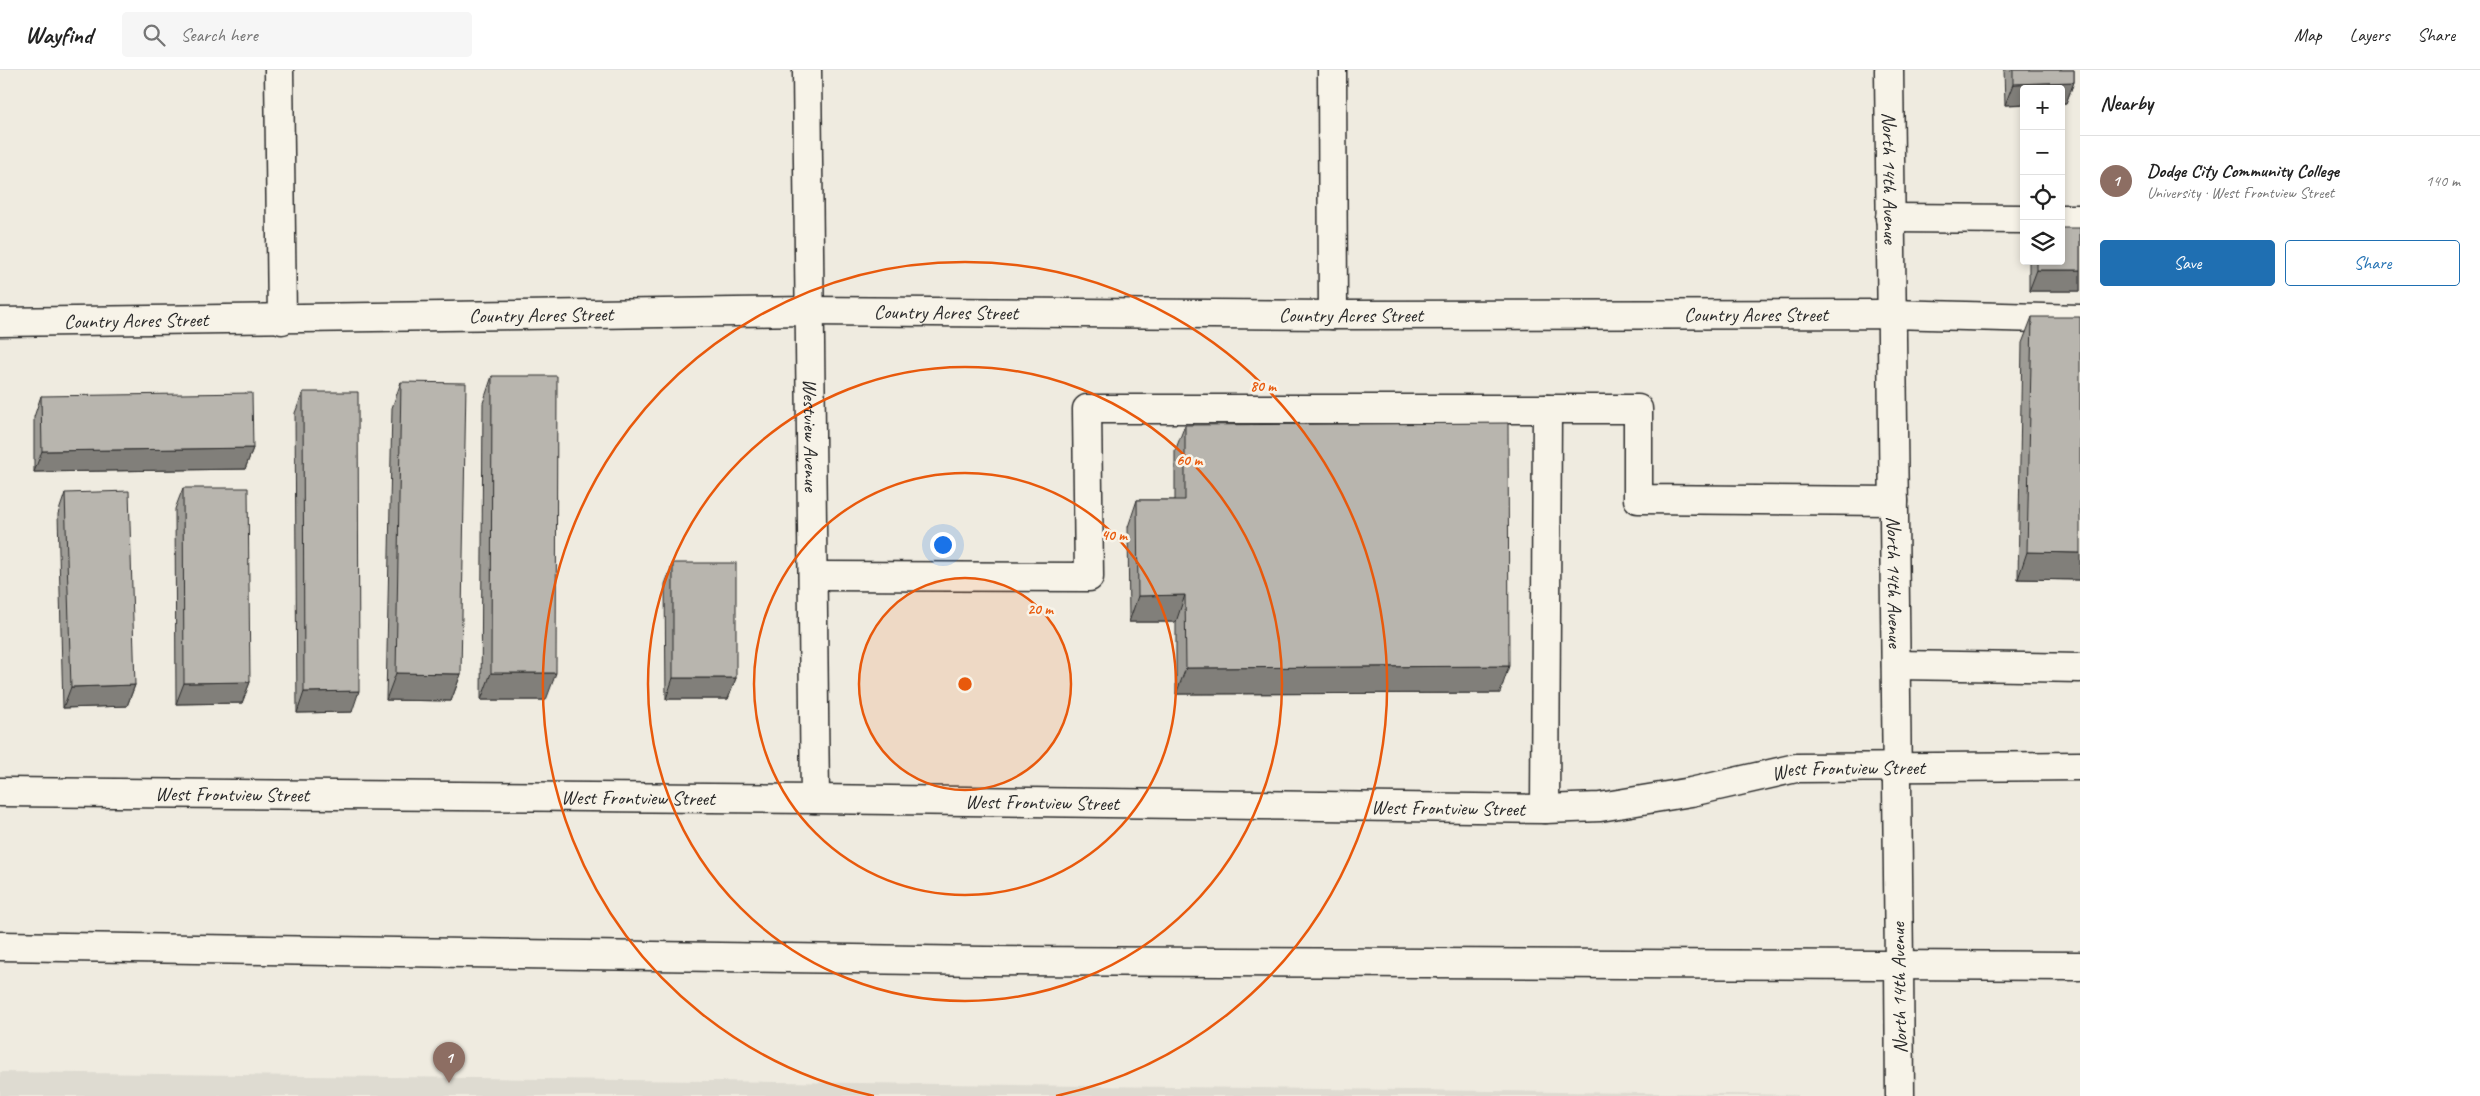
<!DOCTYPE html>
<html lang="en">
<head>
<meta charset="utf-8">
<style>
  body { margin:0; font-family:Caveat,sans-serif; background:#f6f6f6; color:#222 }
  .controls { position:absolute; right:15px; top:15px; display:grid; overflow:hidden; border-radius:5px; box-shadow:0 2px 8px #0003 }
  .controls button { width:45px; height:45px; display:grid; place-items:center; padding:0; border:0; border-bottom:1px solid #e0e0e0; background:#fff; color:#222; font:25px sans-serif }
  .you { position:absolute; left:942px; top:474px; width:18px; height:18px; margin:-12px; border:4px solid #fff; border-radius:50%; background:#1a73e8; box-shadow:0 0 0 8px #1a73e833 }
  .badge { display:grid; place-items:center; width:32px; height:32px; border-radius:50%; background:#1f6fb2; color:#fff; font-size:16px; font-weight:700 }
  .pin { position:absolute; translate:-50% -41px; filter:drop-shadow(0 1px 2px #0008) }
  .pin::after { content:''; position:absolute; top:26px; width:18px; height:15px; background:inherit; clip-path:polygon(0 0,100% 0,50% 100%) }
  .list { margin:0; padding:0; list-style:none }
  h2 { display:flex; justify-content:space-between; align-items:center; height:65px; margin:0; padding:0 20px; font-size:21px }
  h2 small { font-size:16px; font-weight:400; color:#767676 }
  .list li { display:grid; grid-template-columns:32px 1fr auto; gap:15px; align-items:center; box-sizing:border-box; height:90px; padding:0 20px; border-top:1px solid #e0e0e0 }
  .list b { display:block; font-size:19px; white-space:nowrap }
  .list p { margin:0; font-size:16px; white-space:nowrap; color:#767676 }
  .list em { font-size:16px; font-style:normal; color:#767676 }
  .actions { display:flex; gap:10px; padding:15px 20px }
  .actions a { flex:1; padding:11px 0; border:1px solid #1f6fb2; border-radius:5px; text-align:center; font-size:18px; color:#1f6fb2 }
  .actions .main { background:#1f6fb2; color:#fff }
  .icon { flex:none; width:28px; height:28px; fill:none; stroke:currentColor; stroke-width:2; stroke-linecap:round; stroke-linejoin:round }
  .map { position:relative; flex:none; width:2080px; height:1026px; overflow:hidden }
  header { display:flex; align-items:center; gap:30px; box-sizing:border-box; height:70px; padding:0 25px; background:#fff; border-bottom:1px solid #e0e0e0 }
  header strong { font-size:24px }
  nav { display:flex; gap:28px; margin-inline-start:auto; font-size:18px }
  .search { width:350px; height:45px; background:#f6f6f6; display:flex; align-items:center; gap:12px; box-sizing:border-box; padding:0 18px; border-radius:5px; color:#767676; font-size:19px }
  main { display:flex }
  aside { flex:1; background:#fff }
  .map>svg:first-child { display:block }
</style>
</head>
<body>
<header>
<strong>Wayfind</strong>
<div class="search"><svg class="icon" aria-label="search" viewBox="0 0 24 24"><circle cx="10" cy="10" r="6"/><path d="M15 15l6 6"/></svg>Search here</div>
<nav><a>Map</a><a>Layers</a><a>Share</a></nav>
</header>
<main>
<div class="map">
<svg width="2080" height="1026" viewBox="0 0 2080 1026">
  <rect width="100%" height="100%" fill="#efebe0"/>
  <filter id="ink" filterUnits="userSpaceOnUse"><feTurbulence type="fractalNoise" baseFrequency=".02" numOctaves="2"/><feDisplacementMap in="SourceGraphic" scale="10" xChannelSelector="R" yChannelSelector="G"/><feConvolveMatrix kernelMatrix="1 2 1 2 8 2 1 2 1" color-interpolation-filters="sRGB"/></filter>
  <g filter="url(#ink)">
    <polygon fill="#dedbd1" points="0,1002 1798,1025 1798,1026 0,1026"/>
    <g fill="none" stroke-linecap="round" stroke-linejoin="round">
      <g stroke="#2b2b2b" stroke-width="31">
        <g id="minor">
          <polyline points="279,0 282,250"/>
          <path id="s1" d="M807,0L815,729"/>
          <polyline points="1332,0 1333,245"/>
          <path id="s2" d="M1889,0L1899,894"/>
          <polyline points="1890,148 2024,149"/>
          <polyline points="2061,149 2080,149"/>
          <path id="s3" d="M0,252L809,241L1333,245L1891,244L2080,249"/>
          <polyline points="813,506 1089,507 1087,339 1638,339 1638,429 1894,431"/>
          <polyline points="1896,595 2080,598"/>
          <path id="s4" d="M0,722L815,729L1545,739L1600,737L1691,722L1796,698L2080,696"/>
          <polyline points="1545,739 1547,339"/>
        </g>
      </g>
      <g stroke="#2b2b2b" stroke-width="31">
        <polyline id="major" points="1899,894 1900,1026"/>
      </g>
      <g stroke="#2b2b2b" stroke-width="31">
        <polyline id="highway" points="0,876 984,891 2080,896"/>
      </g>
      <use href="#minor" stroke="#f7f3e8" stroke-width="28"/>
      <use href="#major" stroke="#f7f3e8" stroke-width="28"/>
      <use href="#highway" stroke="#f7f3e8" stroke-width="28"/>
    </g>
    <g fill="#9e9c96" stroke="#2b2b2b">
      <polygon points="2004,0 2074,0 2074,12 2066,33 2005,35"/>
      <polygon points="2080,158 2080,221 2029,221 2029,191 2061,191"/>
      <polygon points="2032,247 2080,510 2018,509 2022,273"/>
      <polygon points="492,306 546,630 481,630 483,333"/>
      <polygon points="401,312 461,604 451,631 386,630 392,338"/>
      <polygon points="303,322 352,642 297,643 295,343"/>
      <polygon points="41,326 253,378 245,399 34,402 34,347"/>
      <polygon points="1185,355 1500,623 1176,624 1176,552 1129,552 1128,457 1137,430 1175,430 1175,381"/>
      <polygon points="183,418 250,612 242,633 176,634 175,439"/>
      <polygon points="65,423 135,615 127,636 63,638 58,444"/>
      <polygon points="673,493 736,608 728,629 666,629 665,514"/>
    </g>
    <g fill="#817f7a" stroke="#2b2b2b">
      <polygon points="2074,12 2066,33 2061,33 2061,19 2024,19 2024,34 2005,35 2013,14"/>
      <polygon points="2037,200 2080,200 2080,221 2029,221"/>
      <polygon points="253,378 245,399 34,402 42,381"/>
      <polygon points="2027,482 2080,483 2080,510 2018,509"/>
      <polygon points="1185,525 1176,552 1129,552 1138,526"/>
      <polygon points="1509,596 1500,623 1176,624 1186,598"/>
      <polygon points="396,603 461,604 451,631 386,630"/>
      <polygon points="491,603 556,603 546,630 481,630"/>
      <polygon points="673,608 736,608 728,629 666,629"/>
      <polygon points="250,612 242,633 176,634 184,613"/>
      <polygon points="135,615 127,636 63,638 71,617"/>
      <polygon points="359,621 352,642 297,643 304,622"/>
    </g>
    <g fill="#b8b5ae" stroke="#2b2b2b">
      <polygon points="2013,0 2074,0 2074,12 2013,14"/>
      <polygon points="2061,158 2080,158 2080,200 2037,200 2037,191 2061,191"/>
      <polygon points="2032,247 2080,247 2080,483 2027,482"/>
      <polygon points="492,306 557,306 556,603 491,603"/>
      <polygon points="401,312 466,313 461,604 396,603"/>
      <polygon points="303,322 358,322 359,621 304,622"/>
      <polygon points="252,323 253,378 42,381 41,326"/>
      <polygon points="1508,353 1509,596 1186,598 1185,525 1138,526 1137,430 1185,430 1185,355"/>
      <polygon points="183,418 248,418 250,612 184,613"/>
      <polygon points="129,421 135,615 71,617 65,423"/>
      <rect x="673" y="493" width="63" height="115"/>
    </g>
  </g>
  <circle cx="965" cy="614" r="106" fill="#e8590c" fill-opacity=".12"/>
  <g fill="none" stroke="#e8590c" stroke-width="2.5">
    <circle cx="965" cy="614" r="106"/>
    <circle cx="965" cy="614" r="211"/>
    <circle cx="965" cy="614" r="317"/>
    <path d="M874 1026A422 422 0 1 1 1056 1026"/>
  </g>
  <g text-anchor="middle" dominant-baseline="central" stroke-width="5" stroke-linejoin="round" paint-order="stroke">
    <g font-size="20" fill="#2b2b2b" stroke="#f7f3e8">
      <text stroke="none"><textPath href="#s2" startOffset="108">North 14th Avenue</textPath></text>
      <text stroke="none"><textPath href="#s3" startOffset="946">Country Acres Street</textPath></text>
      <text stroke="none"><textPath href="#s3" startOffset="1351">Country Acres Street</textPath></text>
      <text stroke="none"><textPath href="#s3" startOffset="1756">Country Acres Street</textPath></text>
      <text stroke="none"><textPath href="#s3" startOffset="541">Country Acres Street</textPath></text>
      <text stroke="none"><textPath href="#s3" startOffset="136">Country Acres Street</textPath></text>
      <text stroke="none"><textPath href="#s1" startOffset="365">Westview Avenue</textPath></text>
      <text stroke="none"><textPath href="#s2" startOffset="512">North 14th Avenue</textPath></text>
      <text stroke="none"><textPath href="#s4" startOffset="1852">West Frontview Street</textPath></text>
      <text stroke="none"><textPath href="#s4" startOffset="232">West Frontview Street</textPath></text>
      <text stroke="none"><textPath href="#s4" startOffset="638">West Frontview Street</textPath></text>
      <text stroke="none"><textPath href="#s4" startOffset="1042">West Frontview Street</textPath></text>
      <text stroke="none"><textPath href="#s4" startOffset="1448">West Frontview Street</textPath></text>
      <text transform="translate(1899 918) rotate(-91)">North 14th Avenue</text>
    </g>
  </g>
  <circle cx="965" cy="614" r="8" fill="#e8590c" stroke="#f7f3e8" stroke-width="2.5"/>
  <g font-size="15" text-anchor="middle" font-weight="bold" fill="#e8590c" stroke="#f7f3e8" stroke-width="5" stroke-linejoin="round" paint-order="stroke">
    <text x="1263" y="321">80 m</text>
    <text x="1189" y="395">60 m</text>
    <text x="1114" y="470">40 m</text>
    <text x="1040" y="544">20 m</text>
  </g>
</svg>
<div class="controls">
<button>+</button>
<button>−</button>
<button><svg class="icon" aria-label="locate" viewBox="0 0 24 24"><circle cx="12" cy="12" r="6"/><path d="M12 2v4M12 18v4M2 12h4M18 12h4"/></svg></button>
<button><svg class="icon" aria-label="layers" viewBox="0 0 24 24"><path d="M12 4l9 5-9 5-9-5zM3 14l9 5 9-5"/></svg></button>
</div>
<div class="you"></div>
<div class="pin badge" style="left:449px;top:1013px;background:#8d6e63">1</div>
</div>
<aside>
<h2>Nearby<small></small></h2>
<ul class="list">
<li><span class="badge" style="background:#8d6e63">1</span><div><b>Dodge City Community College</b><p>University · West Frontview Street</p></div><em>140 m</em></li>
</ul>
<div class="actions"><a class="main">Save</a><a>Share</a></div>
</aside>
</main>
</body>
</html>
